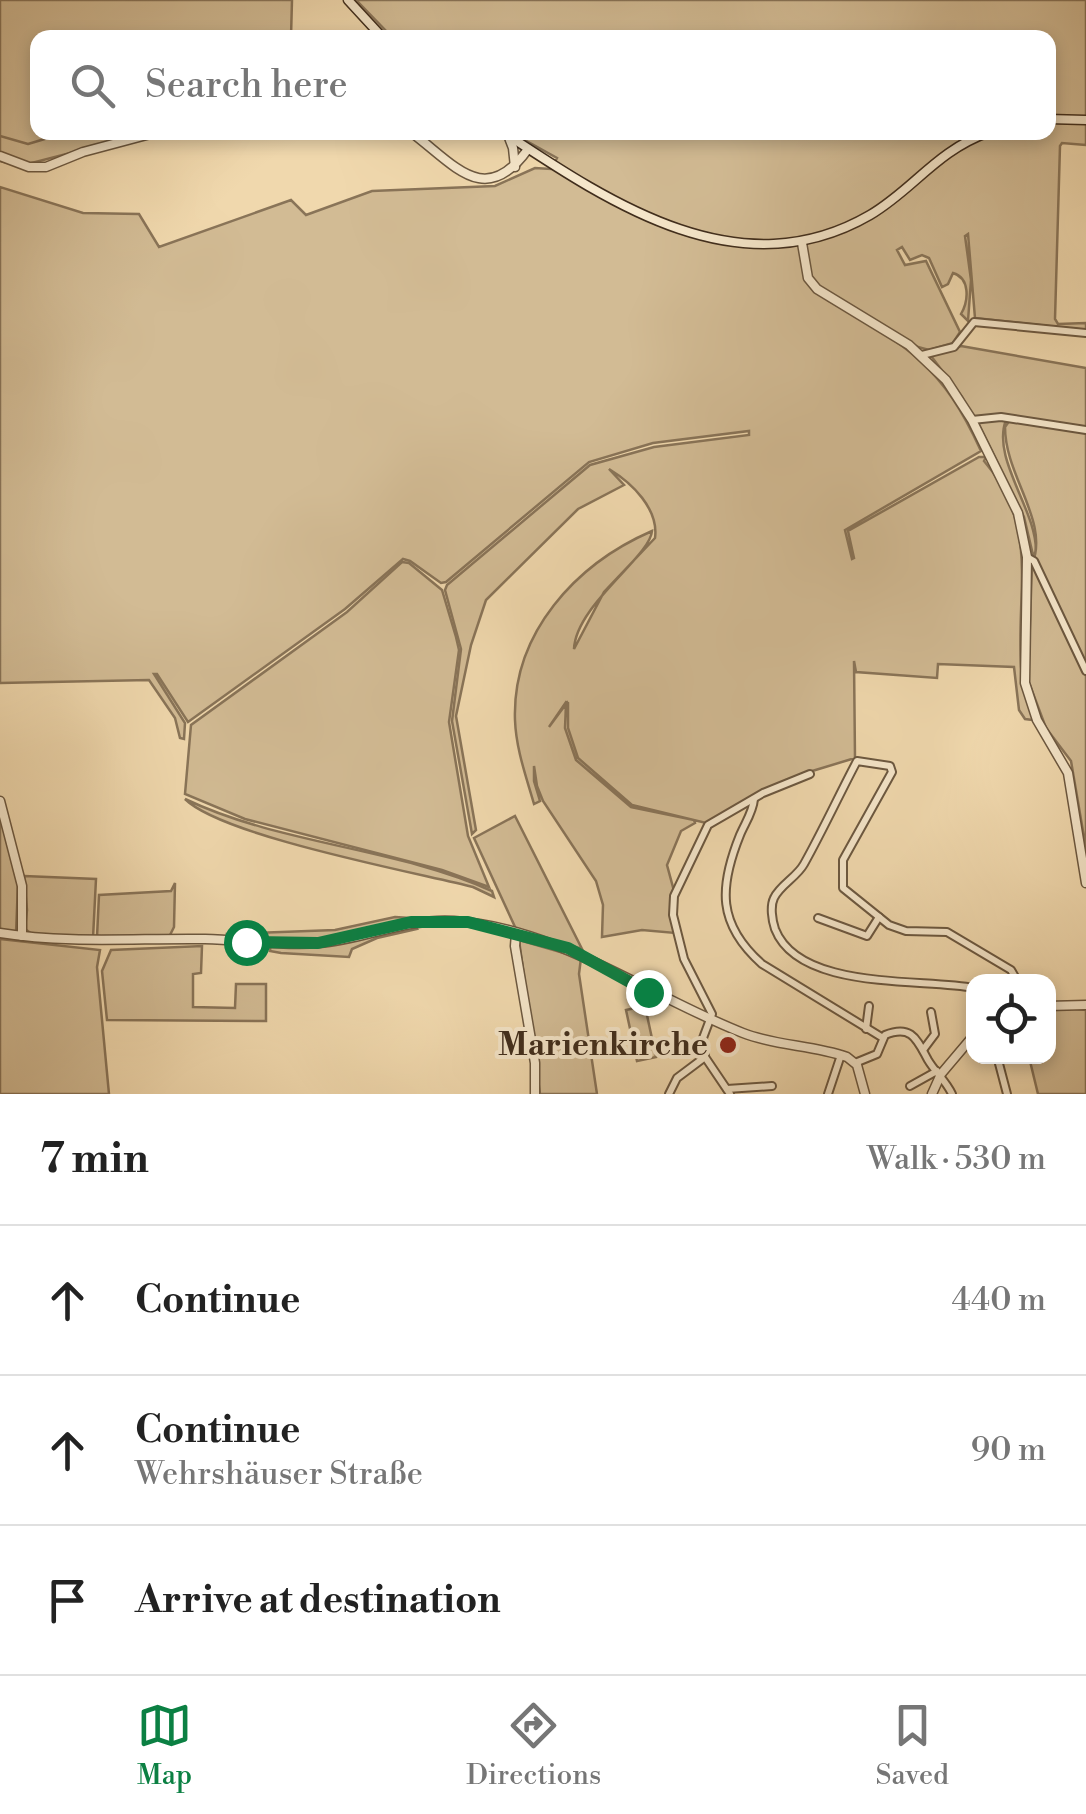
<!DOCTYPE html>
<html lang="en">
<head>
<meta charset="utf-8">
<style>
  body { margin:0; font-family:"Libre Bodoni",serif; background:#f6f6f6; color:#222 }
  .controls { position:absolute; right:30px; bottom:30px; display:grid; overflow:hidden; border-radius:20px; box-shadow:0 5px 15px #0003 }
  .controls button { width:90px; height:90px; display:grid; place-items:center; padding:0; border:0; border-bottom:2px solid #e0e0e0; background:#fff; color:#222; font:50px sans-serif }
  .stop { position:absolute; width:30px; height:30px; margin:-22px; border:8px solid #0b8043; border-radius:50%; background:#fff }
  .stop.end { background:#0b8043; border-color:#fff; box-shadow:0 2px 10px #0008 }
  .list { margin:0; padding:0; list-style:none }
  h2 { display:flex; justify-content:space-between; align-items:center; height:130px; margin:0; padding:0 40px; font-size:42px }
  h2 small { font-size:32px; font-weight:400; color:#767676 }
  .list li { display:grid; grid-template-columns:65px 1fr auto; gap:30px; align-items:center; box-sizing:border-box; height:150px; padding:0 40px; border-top:2px solid #e0e0e0 }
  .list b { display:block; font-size:38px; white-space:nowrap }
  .list p { margin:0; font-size:32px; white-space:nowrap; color:#767676 }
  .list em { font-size:32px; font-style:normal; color:#767676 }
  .icon { flex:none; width:55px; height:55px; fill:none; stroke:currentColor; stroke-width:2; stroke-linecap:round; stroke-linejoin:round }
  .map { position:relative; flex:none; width:1086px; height:1094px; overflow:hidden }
  .search { position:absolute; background:#fff; box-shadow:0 5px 15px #0003; left:30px; right:30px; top:30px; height:110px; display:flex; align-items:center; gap:25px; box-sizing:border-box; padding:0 35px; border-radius:20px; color:#767676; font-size:38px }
  .sheet { height:580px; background:#fff }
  nav { display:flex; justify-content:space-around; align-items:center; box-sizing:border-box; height:140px; border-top:2px solid #e0e0e0; background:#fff; font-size:28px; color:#767676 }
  nav a { display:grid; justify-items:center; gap:5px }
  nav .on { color:#0b8043 }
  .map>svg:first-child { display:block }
</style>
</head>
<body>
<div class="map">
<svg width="1086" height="1094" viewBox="0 0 1086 1094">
  <rect width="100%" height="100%" fill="#f0d8ad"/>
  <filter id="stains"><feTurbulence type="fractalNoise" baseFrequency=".002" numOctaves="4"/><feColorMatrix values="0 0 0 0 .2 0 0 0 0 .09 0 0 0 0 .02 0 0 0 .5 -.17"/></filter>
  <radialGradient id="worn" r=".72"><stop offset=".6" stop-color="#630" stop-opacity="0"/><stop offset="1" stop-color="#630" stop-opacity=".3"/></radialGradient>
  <g fill="#d2bb94" stroke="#897458" stroke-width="2.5">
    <polygon points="0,0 292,0 291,37 38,38 38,132 148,133 20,166 0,161"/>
    <path d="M356,0H1086V145L1062,143L1060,146L1055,319L1058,324L1086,323V330L975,318L968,234L965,236L971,280L968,321L961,314C969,300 970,278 953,273L948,284L942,287L929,258L922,255L910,260L902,247L897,250L905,265L926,261L960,332L953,343L929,350L918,347L834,298L829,301C908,346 942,365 981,451L845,530L852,559L854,558L848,531L979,457H986L984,461C1040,526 1016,591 1021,667C1022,685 1029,703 1033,720L1025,719L1019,710L1014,667L938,664L937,678L856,672L854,661L855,758L809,772L706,823L632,805L578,758L568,728V703L566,702L549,727L566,704L565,728L576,760L631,807L694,820L695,823L681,831L667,865L674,891L675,933L642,930L602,937L603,905L596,881L543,801L537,786L534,766V781L540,801L534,804C526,776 516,749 515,720C512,633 576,564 652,531C650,557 576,605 574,649L604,592L655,538C659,509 632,483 609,469L624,485L578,509L486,600L471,645L456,716L476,830L472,834L452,721L461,649L445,590L447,585L590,465L654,447L749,435V431L653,443L589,462L446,582L441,583L410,561L403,559L345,609L188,722L157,674H154L185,723L184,739L180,738L175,718L149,680L0,683V187L83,213L139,214L159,247L291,200L306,215L372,191L495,186L535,168L551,169L557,158L512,133L1048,132V38L392,37Z"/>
    <polygon points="961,346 1086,368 1086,428 1001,416 973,418 962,397 931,356"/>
    <path d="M1006,420C991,459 1037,510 1036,552L1033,555L1024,517L977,421Z"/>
    <path d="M1010,420L1086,432V669L1051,603L1086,675V849L1071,761L1046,728L1028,680L1032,565C1050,521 1005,477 1005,427Z"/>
    <polygon points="402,562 409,563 442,590 456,637 459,650 449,722 468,836 489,887 442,870 245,819 185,794 191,725 347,612"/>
    <path d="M185,799C282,845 394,847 492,891L494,897L473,887C413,872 222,836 185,799Z"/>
    <polygon points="0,816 18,884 16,933 0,930"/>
    <polygon points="515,816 582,949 516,929 474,838"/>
    <polygon points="24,876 96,879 93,938 32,934 25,929 27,910"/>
    <polygon points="175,883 174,927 170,935 97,937 99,895 171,891"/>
    <polygon points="395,917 410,918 417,929 377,938 352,949 349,957 281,953 270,951 271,941 228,938 227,934 335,930"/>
    <polygon points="0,939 100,950 97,967 109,1094 0,1094"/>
    <polygon points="519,940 581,958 579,974 597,1094 540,1094"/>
    <polygon points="202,946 201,973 193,974 193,1007 235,1008 236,984 266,984 266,1021 107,1020 102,971 111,950"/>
    <polygon points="645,1006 656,1057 637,1061 626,1010"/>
    <polygon points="1067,1008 1086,1010 1086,1094 1038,1094 1029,1057 1048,1056 1049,1009"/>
  </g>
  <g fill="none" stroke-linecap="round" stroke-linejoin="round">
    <polyline stroke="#867156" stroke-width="2.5" points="0,136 28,144 68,132"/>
    <g stroke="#6c5840" stroke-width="10">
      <g id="minor">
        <polyline points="922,355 954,347 974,322 1086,333"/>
        <polyline points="972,420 1001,417 1086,430"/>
        <polyline points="1027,557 1034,561 1086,671"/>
        <path d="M754,799C753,812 745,823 740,835C719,887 717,924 762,964L883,1038"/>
        <polyline points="818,918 867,936 879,917"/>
        <path d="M974,988C921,978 799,991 775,929C772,920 770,906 774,898C780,885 797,877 804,864C823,830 839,795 857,761L890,766L892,772L843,860V888L889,925L906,931L947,932L1011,970L1018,982"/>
        <polyline points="866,1029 869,1006"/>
        <polyline points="923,1050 935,1034 931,1012"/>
        <polyline points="997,1056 1007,1094"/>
        <path d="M855,1063L877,1054L885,1035C912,1024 917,1040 928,1060C935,1072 946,1081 952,1094"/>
        <polyline points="910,1086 937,1071"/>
        <polyline points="727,1089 772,1086"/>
        <polyline points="669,1094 677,1078 705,1057"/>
        <polyline points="730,1094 705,1057 703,1038 712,1014 684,959 673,915 674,896 708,825 763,793 810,774"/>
        <polyline points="828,1094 841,1055"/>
      </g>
    </g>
    <g stroke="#6c5840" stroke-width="11">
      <g id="tertiary">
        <path d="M411,132C455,165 485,209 528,149"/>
        <polyline points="508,135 513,148 515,167"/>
        <polyline points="0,156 29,167 46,167 83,152 158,132"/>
        <polyline points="802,243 808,278 817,289 909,345 946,380 972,420 1018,513 1027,557 1025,683 1037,720 1068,773 1086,883"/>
        <polyline points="0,801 22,886 22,936"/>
        <path d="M0,933C69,944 136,938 205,939C243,940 281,946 319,943C365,939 406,918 454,921C559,928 646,995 743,1033C776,1046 813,1045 847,1057L857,1065L865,1094"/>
        <polyline points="516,933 515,946 535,1063 535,1094"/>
        <polyline points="1048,1006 1086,1005"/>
        <polyline points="932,1094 941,1074 974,1035"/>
      </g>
    </g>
    <g stroke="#402d1c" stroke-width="11">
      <g id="secondary">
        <polyline points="348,0 383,38"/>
        <polyline points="1048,119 1086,120"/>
        <path d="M503,132C613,205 741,290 870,215C914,189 936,151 989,132"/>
      </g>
    </g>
    <use href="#minor" stroke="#f5e6ca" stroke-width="6"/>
    <use href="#tertiary" stroke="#f5e6ca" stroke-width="8"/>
    <use href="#secondary" stroke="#f5e6ca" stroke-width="8"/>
  </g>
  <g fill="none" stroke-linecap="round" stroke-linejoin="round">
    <polyline stroke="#0b8043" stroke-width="12" points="246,942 318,943 411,922 468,922 568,948 648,992"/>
  </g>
  <circle fill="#8f2418" stroke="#f5e6ca" stroke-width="4" cx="728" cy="1045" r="10"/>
  <g text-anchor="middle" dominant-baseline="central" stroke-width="8" stroke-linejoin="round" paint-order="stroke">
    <g font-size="32" font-weight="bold" fill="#402d1c" stroke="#f5e6ca" text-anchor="end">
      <text x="708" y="1045">Marienkirche</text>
    </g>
  </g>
  <rect width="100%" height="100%" filter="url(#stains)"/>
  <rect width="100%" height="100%" fill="url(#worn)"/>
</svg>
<div class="controls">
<button><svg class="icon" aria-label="locate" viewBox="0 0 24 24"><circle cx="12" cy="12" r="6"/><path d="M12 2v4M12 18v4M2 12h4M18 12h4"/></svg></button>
</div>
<div class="stop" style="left:246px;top:942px"></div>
<div class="stop end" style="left:648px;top:992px"></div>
<div class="search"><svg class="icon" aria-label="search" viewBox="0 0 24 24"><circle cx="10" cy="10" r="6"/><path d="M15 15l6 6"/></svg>Search here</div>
</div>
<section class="sheet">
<h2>7 min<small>Walk · 530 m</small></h2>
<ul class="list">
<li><svg class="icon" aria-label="ahead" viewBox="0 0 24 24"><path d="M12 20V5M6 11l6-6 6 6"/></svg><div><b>Continue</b></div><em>440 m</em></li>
<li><svg class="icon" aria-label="ahead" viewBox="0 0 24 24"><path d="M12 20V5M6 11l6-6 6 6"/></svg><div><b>Continue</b><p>Wehrshäuser Straße</p></div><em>90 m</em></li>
<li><svg class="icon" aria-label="arrive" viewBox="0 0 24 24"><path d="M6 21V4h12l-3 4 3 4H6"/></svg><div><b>Arrive at destination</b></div></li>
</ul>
</section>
<nav>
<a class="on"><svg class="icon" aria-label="map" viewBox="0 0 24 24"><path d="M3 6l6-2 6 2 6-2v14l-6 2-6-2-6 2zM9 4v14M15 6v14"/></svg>Map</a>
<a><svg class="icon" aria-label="directions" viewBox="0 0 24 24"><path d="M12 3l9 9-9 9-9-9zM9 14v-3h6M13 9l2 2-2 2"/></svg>Directions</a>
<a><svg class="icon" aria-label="saved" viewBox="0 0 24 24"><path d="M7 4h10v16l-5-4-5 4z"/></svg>Saved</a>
</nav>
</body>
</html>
